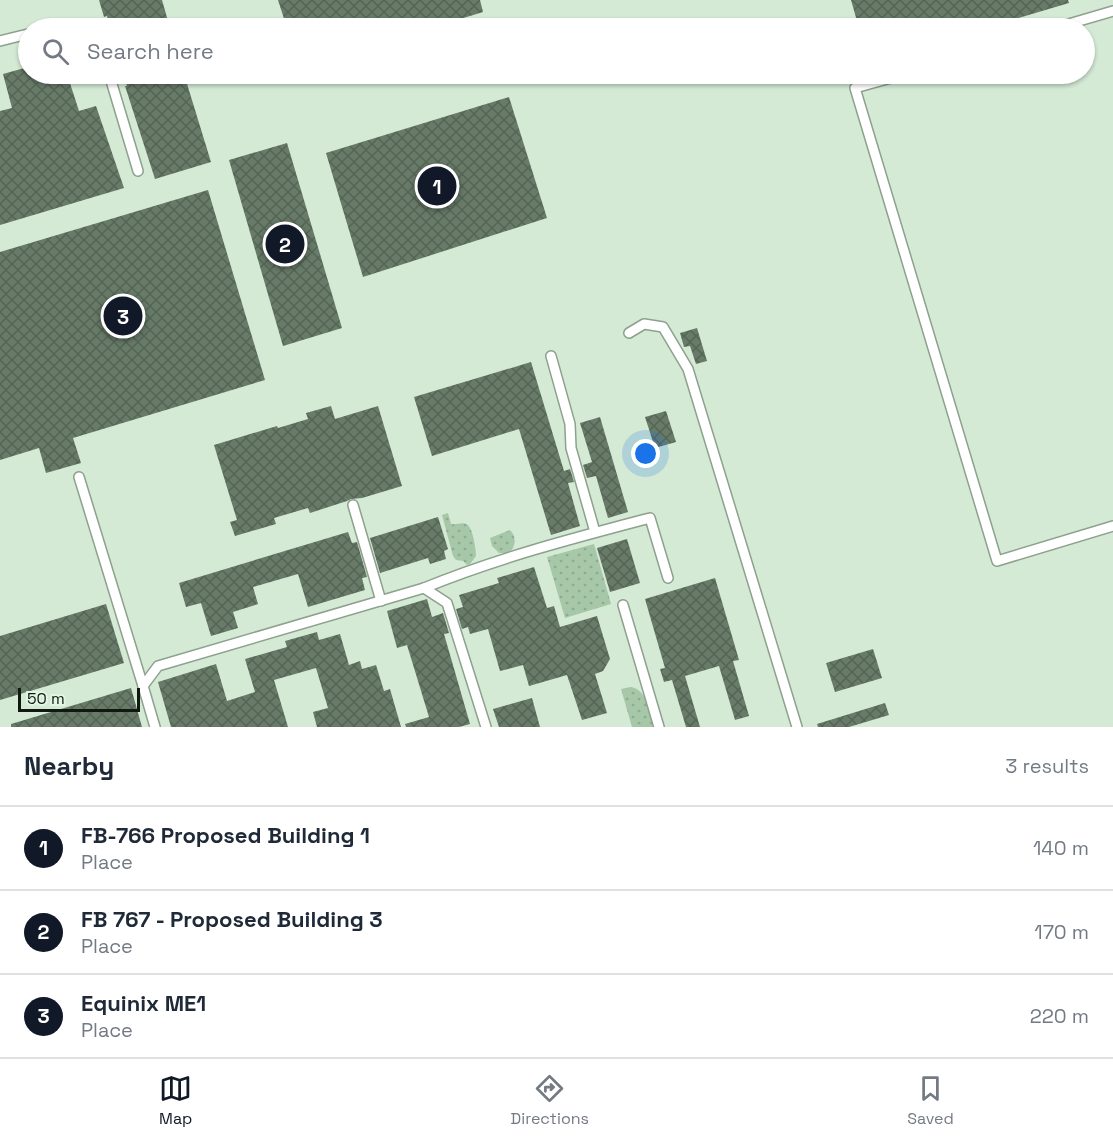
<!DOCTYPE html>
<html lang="en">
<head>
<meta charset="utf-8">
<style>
  body { margin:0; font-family:"Space Grotesk",sans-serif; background:#f6f6f7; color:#1f2937 }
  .scale { position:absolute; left:18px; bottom:15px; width:122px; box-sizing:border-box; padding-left:6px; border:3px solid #111811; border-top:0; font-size:16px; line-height:21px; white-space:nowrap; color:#111811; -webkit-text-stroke:4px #e1f7e3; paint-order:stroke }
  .you { position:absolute; left:646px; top:454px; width:21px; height:21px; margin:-15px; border:4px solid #fff; border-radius:50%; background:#1a73e8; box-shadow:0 0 0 9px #1a73e833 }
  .badge { display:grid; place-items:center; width:39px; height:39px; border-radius:50%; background:#111827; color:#fff; font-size:20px; font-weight:700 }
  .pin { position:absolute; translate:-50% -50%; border:3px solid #fff; box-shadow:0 2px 6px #0006 }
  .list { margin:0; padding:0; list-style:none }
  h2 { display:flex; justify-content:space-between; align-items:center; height:78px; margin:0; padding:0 24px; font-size:26px }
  h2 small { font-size:20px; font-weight:400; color:#747a83 }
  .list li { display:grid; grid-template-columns:39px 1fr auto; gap:18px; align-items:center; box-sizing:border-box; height:84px; padding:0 24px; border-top:2px solid #e0e1e3 }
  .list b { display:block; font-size:22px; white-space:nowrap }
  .list p { margin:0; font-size:20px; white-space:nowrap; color:#747a83 }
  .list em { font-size:20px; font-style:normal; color:#747a83 }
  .icon { flex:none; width:33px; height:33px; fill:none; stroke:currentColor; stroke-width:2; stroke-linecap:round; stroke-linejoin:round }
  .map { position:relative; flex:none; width:1113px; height:727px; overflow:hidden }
  .search { position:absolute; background:#fff; box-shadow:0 2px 4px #0004; left:18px; right:18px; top:18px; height:66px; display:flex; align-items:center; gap:15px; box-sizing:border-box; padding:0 21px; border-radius:33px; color:#747a83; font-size:22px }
  .sheet { height:330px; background:#fff }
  nav { display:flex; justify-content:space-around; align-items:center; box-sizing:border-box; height:84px; border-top:2px solid #e0e1e3; background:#fff; font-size:16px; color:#747a83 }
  nav a { display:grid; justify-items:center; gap:3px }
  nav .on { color:#111827 }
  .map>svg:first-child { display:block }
</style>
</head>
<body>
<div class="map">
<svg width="1113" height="727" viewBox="0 0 1113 727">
  <defs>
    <pattern id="grass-dots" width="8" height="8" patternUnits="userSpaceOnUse" patternTransform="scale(1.5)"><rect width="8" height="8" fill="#a6c7a8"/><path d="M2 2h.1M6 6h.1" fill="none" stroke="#8eaa90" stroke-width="1.8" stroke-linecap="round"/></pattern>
    <pattern id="building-cross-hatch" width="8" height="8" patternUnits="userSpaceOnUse" patternTransform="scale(1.5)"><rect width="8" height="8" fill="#687b69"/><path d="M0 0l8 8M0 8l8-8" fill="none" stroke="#546455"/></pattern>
  </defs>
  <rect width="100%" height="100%" fill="#d4ead5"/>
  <g fill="url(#grass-dots)">
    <path d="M448,513L451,524C455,525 463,522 466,524C473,526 476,550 476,556L470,564L467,565L463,561L456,560L453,556L442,515Z"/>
    <path d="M510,530C517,537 516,547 508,553H499L492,546L490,538Z"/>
    <polygon points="594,544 611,604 565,618 547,557"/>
    <path d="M631,687C648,690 649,713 653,727H632L621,689Z"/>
  </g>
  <g fill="url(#building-cross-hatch)">
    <polygon points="99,0 162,0 170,28 110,28 107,16 104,17"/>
    <polygon points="278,0 480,0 483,12 431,28 287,28"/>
    <polygon points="851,0 1068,0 1069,3 985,28 859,28"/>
    <polygon points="28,67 28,74 35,74 37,80 42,78 43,80 52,77 53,82 68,77 79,111 96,106 124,188 0,225 0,111 12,108 3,74"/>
    <polygon points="123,74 184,74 211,162 155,179 125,86 127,86"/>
    <polygon points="509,97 547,218 363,277 326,153"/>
    <polygon points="287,143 342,328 283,346 229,160"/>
    <polygon points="208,190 265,380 73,438 81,463 46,473 39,448 0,460 0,252"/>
    <polygon points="697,328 707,361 696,364 690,346 684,347 680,333"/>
    <polygon points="531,362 564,471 570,469 574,482 568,483 580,526 551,535 519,429 432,456 414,397"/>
    <polygon points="331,406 335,419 378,406 402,486 362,498 351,499 347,501 310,513 308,508 274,518 276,524 235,536 230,522 237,520 214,445 277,426 278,428 308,419 306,413"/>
    <polygon points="666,411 676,442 655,448 645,417"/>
    <polygon points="600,417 628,512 608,518 596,476 587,478 583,465 592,462 580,423"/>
    <polygon points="438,517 448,549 444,551 446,559 430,564 428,558 380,573 370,538"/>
    <polygon points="348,532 352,543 357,542 367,577 362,578 365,590 308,607 298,574 253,587 258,604 233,612 238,628 211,636 201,603 186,607 179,583"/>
    <polygon points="627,539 640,583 610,592 597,548"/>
    <polygon points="534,567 547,608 554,606 560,627 597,616 610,659 603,671 595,674 607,713 582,720 567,675 529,686 523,665 500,671 488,629 470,634 468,627 462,629 456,609 463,607 459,595 499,583 497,578"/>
    <polygon points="715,578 739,660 733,661 749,716 735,720 719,666 685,676 700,727 686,727 672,680 664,682 660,669 665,668 645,599"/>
    <polygon points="427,599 432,617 443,613 449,633 444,634 470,724 459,727 406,727 405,724 429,717 407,645 397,648 387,611"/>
    <polygon points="106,604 124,663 0,700 0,636"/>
    <polygon points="317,632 319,640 340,634 349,665 360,661 362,669 376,665 384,691 390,689 401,727 317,727 313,712 328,708 316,668 274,680 288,727 171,727 158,682 216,664 227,701 255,692 245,659 287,647 285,641"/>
    <polygon points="873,649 882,678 835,692 826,663"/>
    <polygon points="131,688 142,727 11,727 11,724"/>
    <polygon points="532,698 540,727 499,727 493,709"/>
    <polygon points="885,703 889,715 849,727 818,727 817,724"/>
  </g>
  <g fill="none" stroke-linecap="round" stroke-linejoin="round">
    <g stroke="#8da18e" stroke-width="12">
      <g id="service">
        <polyline points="1055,28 1113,11"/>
        <polyline points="0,41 28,34"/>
        <polyline points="109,74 138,171"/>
        <polyline points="905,74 855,88 997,561 1113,526"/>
        <polyline points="629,333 644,324 663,327 688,369 797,727"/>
        <polyline points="551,356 570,424 571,448 595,532"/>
        <polyline points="79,477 143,686"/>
        <polyline points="353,505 381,601"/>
        <path d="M424,588C497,558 574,538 650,518L668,578"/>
        <polyline points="623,605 659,727"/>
        <polyline points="155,727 143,686 158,666 424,588 447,603 486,727"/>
      </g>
    </g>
    <use href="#service" stroke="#fff" stroke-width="9"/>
  </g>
</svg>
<div class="scale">50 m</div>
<div class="you"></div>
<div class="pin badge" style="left:437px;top:186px">1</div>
<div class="pin badge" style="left:285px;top:244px">2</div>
<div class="pin badge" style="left:123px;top:316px">3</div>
<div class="search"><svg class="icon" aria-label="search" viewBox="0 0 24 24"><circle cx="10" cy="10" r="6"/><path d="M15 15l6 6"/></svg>Search here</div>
</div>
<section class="sheet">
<h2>Nearby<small>3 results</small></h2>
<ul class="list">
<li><span class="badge">1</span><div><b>FB-766 Proposed Building 1</b><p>Place</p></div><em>140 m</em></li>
<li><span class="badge">2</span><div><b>FB 767 - Proposed Building 3</b><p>Place</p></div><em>170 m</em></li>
<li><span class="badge">3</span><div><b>Equinix ME1</b><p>Place</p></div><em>220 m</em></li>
</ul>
</section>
<nav>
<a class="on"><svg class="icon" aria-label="map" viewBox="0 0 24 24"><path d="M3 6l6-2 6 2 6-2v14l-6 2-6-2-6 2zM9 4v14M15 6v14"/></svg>Map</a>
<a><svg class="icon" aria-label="directions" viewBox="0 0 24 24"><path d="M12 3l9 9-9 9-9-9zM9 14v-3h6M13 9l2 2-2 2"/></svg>Directions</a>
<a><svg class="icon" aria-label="saved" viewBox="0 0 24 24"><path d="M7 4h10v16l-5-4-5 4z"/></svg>Saved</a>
</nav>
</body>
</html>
